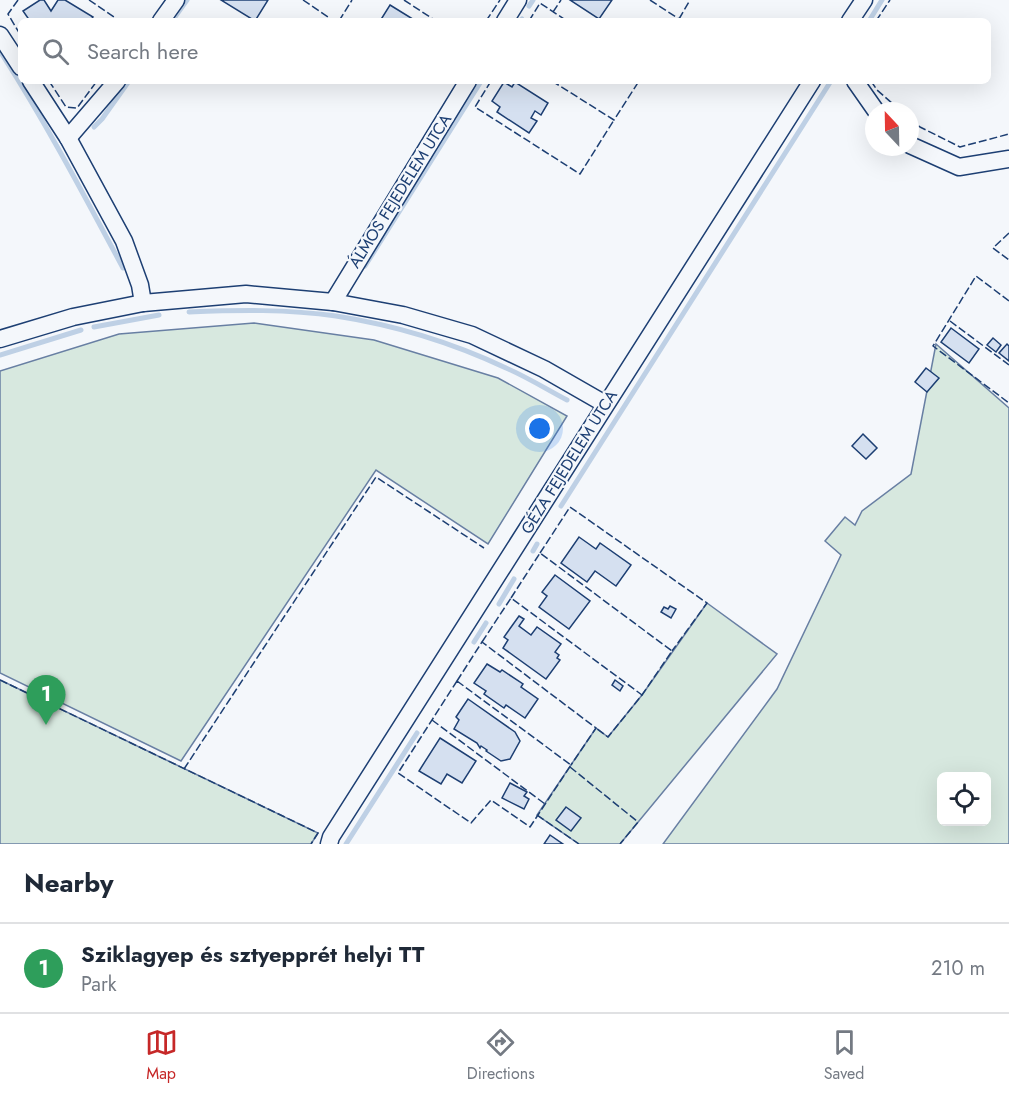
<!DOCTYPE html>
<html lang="en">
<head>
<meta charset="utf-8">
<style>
  body { margin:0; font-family:Jost,sans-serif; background:#f2f2f3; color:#1f2937 }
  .controls { position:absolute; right:18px; bottom:18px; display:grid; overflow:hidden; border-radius:9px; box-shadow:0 6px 24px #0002 }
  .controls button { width:54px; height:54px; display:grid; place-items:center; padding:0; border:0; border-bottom:2px solid #e0e1e3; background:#fff; color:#1f2937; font:30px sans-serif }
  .compass { position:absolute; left:865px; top:102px; width:54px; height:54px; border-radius:50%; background:#fff; box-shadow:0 6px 24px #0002; rotate:338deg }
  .you { position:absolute; left:540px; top:429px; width:21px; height:21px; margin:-15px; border:4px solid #fff; border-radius:50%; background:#1a73e8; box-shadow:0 0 0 9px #1a73e833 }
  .badge { display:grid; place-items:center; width:39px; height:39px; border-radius:50%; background:#c62828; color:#fff; font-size:20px; font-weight:700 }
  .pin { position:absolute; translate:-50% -50px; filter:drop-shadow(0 2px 3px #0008) }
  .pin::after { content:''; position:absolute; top:32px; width:21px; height:18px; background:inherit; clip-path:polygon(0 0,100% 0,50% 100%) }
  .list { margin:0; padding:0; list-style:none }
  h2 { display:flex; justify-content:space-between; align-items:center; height:78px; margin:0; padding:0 24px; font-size:26px }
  h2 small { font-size:20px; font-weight:400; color:#747a83 }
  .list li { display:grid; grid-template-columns:39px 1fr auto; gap:18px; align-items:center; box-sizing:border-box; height:90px; padding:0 24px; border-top:2px solid #e0e1e3 }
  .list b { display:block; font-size:22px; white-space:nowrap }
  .list p { margin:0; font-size:20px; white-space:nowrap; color:#747a83 }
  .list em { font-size:20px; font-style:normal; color:#747a83 }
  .icon { flex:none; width:33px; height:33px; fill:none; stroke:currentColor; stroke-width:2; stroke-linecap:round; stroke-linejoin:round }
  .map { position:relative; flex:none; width:1009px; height:844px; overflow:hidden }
  .search { position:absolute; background:#fff; box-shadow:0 6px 24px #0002; left:18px; right:18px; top:18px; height:66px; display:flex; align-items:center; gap:15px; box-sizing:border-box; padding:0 21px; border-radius:9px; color:#747a83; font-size:22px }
  .sheet { height:168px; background:#fff }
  nav { display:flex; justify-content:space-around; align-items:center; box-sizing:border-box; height:84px; border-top:2px solid #e0e1e3; background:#fff; font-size:16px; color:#747a83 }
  nav a { display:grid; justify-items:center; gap:3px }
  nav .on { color:#c62828 }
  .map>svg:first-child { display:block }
</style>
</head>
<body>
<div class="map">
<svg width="1009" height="844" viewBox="0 0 1009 844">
  <rect width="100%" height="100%" fill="#f4f7fb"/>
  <g fill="#d7e8df" stroke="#687fa3" stroke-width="1.5" fill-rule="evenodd">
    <polygon points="254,323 374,340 498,378 567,416 488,544 376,470 181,761 0,673 0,371 119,334"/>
    <path d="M936,344L1009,408V844H663L777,689L841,555L825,541L845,517L855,525L862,511L911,474ZM942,776H986V822H942Z"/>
    <polygon points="707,603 777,654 620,844 579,844 537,815 596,728 608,737 642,695"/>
    <polygon points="0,680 318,833 311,844 0,844"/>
  </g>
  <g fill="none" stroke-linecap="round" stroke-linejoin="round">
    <g stroke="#bed0e5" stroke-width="5">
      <polyline points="529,6 533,0"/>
      <polyline points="172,21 187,0"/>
      <polyline points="520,21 522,19"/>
      <polyline points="869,21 882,0"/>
      <path d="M0,51C45,121 84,195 123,268"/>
      <polyline points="94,127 102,119 129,81"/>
      <polyline points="365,266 480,83"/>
      <path d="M189,312C238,310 287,309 336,316C394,325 453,343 506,368C527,377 546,389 567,400"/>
      <polyline points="94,327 159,315"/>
      <polyline points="0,355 81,330"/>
      <polyline points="561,506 831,81"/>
      <polyline points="533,551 537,544"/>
      <polyline points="499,604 514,579"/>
      <polyline points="474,642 486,623"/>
      <polyline points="346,844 417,733"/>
    </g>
  </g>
  <g fill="#d5e0f0" stroke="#1d3f73" stroke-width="1.5">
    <polygon points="40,0 44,0 51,11 58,0 65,0 93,17 90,21 30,21 23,11"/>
    <polygon points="221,0 268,0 255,21"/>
    <polygon points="570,0 612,0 599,19"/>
    <polygon points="390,5 416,21 380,21"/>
    <polygon points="504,82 512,87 515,82 548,103 541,115 535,111 531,118 537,121 529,133 497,112 500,107 492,101"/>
    <polygon points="951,328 979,349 969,363 941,342"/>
    <polygon points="993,338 1001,345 996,352 987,345"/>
    <polygon points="1007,344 1009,346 1009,361 999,353"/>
    <polygon points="926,368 939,378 927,392 915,382"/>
    <polygon points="863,434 877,448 866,459 852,446"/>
    <polygon points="579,537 596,549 600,543 631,565 616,586 595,571 587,582 561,563"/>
    <polygon points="555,575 590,601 569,629 539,607 547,596 542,592"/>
    <polygon points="670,606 676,609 671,618 661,612 664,607 668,609"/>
    <polygon points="519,616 524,619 519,626 531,635 537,627 561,644 555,652 559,655 557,658 560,660 546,679 503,648 508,640 504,637"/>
    <polygon points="487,664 500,672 502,670 523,684 521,687 538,699 525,718 506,705 504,708 484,694 486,691 474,683"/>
    <polygon points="615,680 623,686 620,691 612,685"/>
    <polygon points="468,699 515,732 520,741 510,759 501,761 486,751 487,750 481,746 480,748 477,743 454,729 459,720 456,717"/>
    <polygon points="440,738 476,761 462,783 447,774 441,784 419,771"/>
    <polygon points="510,783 527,792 524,796 529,799 524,809 502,798"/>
    <polygon points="566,807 581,818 571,831 556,820"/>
    <polygon points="550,835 563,844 544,844"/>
  </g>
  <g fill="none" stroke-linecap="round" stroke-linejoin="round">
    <g stroke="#1d3f73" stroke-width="19">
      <g id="minor">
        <polyline points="161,21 176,0"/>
        <polyline points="505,21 518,0"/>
        <polyline points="850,21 864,0"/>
        <polyline points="0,35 21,67"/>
        <polyline points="31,81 68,138 124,241 140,285 143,303"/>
        <polyline points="855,81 876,111"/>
        <polyline points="68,138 117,81"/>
        <polyline points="910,145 959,167 1009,159"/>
        <polyline points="333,302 468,81"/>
        <polyline points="0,339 73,317 143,303 246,294 333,302 403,315 472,335 544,369 605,404"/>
        <polyline points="329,844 331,837 812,81"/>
      </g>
    </g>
    <use href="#minor" stroke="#f4f7fb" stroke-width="16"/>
    <g stroke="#1d3f73" stroke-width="1.5" stroke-dasharray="8 3" stroke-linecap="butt">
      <polyline points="18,0 8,14 21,36"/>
      <polyline points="89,0 120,21"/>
      <polyline points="303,0 334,21"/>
      <polyline points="404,0 436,21"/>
      <polyline points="650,0 679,19 678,21"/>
      <polyline points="553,12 561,0"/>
      <polyline points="679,19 690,0"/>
      <polyline points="339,21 352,0"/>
      <polyline points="486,21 500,0"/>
      <polyline points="529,21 540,3 567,21"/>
      <polyline points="876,21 890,0"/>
      <polyline points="49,81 66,107 77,108 97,81"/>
      <polyline points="491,81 475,107 580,174 614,120"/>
      <polyline points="552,81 614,120 639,81"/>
      <polyline points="871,81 877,90 901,111"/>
      <polyline points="910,119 920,127 960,147 1009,134"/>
      <polyline points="1009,233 993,248 1009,260"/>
      <polyline points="1009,301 976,276 933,346 1009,403"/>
      <polyline points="950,321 1009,365"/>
      <polyline points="540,553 570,507 707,603 672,651"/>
      <polyline points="511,598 540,553 672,651 642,695"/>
      <polyline points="482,642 511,598 642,695 608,737 596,728"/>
      <polyline points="0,680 318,833 311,844"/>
      <polygon points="457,681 571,765 530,827 491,800 471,823 398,773"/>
      <polyline points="457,681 482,642 596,728 571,765"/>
      <polyline points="432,720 545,804"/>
      <polyline points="570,767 638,822 620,844"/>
      <polyline points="184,769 376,477 484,548"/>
      <polyline points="537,815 579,844"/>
    </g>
  </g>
  <g text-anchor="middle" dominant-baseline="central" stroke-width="4.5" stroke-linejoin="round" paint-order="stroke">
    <g font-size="16" fill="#1d3f73" stroke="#f4f7fb">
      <text transform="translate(400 191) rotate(-58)">ÁLMOS FEJEDELEM UTCA</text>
      <text transform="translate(569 462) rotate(-58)">GÉZA FEJEDELEM UTCA</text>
    </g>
  </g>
</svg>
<div class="controls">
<button><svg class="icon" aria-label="locate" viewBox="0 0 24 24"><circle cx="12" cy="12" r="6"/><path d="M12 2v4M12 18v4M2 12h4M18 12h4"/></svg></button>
</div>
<svg class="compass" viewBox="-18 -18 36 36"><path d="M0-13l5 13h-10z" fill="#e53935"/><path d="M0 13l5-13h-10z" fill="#747a83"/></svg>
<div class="you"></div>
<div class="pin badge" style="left:46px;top:725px;background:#2e9e5b">1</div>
<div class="search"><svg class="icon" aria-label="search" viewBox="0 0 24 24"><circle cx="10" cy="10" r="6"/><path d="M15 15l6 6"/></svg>Search here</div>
</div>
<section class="sheet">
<h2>Nearby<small></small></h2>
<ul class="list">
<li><span class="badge" style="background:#2e9e5b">1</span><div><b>Sziklagyep és sztyepprét helyi TT</b><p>Park</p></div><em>210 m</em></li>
</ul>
</section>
<nav>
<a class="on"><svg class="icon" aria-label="map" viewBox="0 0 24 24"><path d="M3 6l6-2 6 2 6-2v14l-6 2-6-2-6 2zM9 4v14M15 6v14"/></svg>Map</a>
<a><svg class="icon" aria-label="directions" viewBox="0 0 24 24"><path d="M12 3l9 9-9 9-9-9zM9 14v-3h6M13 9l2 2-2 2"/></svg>Directions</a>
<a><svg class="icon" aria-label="saved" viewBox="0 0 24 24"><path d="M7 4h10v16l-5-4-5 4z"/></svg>Saved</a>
</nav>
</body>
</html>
